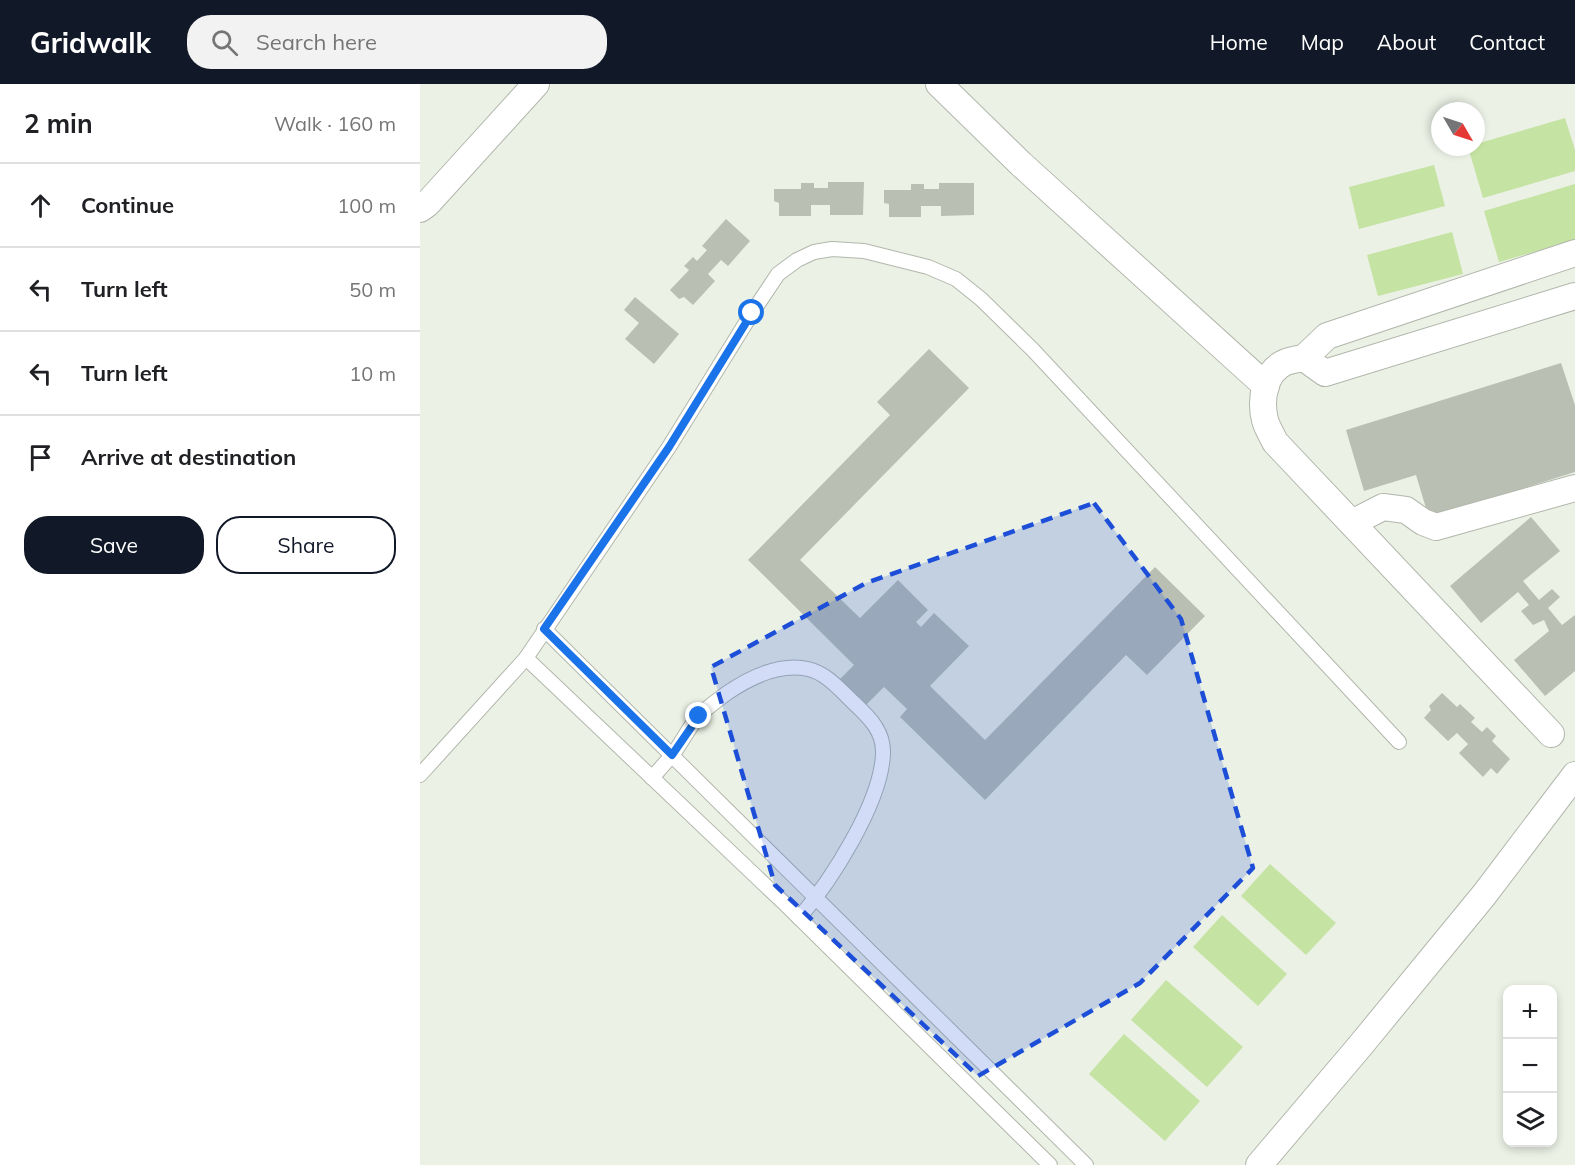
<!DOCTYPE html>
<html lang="en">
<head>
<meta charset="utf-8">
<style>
  body { margin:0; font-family:Mulish,sans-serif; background:#f2f2f2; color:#202124 }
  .controls { position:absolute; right:18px; bottom:18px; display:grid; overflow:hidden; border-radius:12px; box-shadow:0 3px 9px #0003 }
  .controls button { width:54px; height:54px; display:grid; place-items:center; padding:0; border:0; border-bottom:2px solid #e0e0e0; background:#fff; color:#202124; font:30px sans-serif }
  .compass { position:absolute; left:1011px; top:18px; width:54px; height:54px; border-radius:50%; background:#fff; box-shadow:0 3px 9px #0003; rotate:129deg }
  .stop { position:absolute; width:18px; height:18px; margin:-14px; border:4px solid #1a73e8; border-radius:50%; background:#fff }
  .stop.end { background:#1a73e8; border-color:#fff; box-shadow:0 2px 6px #0008 }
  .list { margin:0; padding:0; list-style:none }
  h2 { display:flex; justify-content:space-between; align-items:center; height:78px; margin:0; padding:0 24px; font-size:26px }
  h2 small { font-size:20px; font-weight:400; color:#757577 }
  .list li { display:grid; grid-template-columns:39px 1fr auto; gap:18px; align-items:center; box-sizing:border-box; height:84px; padding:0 24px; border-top:2px solid #e0e0e0 }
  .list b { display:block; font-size:22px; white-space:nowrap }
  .list em { font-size:20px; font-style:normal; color:#757577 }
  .actions { display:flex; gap:12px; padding:18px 24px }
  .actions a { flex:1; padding:14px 0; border:2px solid #111827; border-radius:24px; text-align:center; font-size:21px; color:#111827 }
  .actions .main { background:#111827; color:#fff }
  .icon { flex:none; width:33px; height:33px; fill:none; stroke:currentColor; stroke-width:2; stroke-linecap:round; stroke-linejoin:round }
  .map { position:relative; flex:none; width:1155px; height:1081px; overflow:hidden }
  header { display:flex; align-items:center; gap:36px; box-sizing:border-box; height:84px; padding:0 30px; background:#111827; color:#fff }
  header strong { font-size:28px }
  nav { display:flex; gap:33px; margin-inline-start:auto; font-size:21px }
  .search { width:420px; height:54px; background:#f2f2f2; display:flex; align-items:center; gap:15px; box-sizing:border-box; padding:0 21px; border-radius:24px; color:#757577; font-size:22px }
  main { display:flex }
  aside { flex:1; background:#fff }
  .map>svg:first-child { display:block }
</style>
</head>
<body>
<header>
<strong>Gridwalk</strong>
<div class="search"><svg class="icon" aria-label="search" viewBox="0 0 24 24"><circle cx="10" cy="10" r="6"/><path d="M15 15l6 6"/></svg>Search here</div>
<nav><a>Home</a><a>Map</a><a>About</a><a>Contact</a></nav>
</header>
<main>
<aside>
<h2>2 min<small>Walk · 160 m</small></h2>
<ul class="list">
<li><svg class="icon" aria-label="ahead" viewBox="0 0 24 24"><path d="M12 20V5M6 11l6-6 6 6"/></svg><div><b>Continue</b></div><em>100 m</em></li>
<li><svg class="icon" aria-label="left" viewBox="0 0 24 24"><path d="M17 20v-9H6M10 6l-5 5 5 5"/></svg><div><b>Turn left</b></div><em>50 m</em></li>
<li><svg class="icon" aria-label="left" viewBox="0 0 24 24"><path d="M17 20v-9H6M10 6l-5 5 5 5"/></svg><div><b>Turn left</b></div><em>10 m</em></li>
<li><svg class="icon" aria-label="arrive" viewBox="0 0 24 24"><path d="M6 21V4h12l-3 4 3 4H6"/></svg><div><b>Arrive at destination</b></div></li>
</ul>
<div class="actions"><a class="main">Save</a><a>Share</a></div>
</aside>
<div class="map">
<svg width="1155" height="1081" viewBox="0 0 1155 1081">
  <rect width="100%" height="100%" fill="#ebf1e5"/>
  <g fill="#c5e3a2">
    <polygon points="1145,34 1155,66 1155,87 1063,114 1048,63 1056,63 1056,60"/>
    <polygon points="1014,81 1025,122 939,145 929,103"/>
    <polygon points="1155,100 1155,156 1079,178 1064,127"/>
    <polygon points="1032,148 1043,190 958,212 947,171"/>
    <polygon points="850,780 916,839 886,871 821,812"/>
    <polygon points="802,831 867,890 838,922 773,863"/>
    <polygon points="746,896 823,963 787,1003 711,936"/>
    <polygon points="704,950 780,1017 745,1057 669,990"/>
  </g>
  <g fill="#babfb4">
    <polygon points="408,98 444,98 443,131 410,131 410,121 391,121 391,132 359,132 359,119 354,117 354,105 381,105 381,99 394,99 394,104 408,104"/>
    <polygon points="519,99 554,99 554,131 521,132 521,122 501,122 501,133 469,133 469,120 464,119 464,106 491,106 491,100 504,100 504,105 519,105"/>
    <polygon points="306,135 330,157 308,182 301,176 288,190 295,197 273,221 264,213 259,215 250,206 269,186 264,182 273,173 277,177 287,166 282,162"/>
    <polygon points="215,213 259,250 234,280 205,255 219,239 204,226"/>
    <polygon points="509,265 549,304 380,476 440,534 478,496 508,526 496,538 501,543 514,529 549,562 510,602 565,656 735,483 785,532 727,591 706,571 565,716 480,633 487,625 464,603 442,625 416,599 434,581 328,476 470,331 457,318"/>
    <polygon points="1141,279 1155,321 1155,388 1009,434 996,391 944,407 926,346"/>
    <polygon points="1111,433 1140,467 1103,497 1119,516 1132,505 1140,513 1128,524 1142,541 1155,531 1155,587 1125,612 1094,576 1129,547 1124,536 1113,541 1101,527 1109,521 1098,508 1061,539 1030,502"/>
    <polygon points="1022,609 1037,623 1040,620 1055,634 1051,638 1062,648 1067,643 1076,652 1072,657 1090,675 1077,690 1071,684 1063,693 1039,669 1048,660 1037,649 1028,657 1004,634 1011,626 1009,622"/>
  </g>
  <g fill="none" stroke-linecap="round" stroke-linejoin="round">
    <g stroke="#b2b7ac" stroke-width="16">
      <g id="lane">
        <polyline points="124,545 666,1081"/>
        <polyline points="106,574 364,819 630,1081"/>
        <polyline points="0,691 106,574 249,363 332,229 358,190 377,176 394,168 412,165 444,167 508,183 536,195 561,215 613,266 979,658"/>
        <path d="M232,694C239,686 246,678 253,670C262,658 269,643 279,632C286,624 298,616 307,609C329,594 360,579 388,585C407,589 422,608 435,620C450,634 464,648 463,670C461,719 411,797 379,834"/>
      </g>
    </g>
    <g stroke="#b2b7ac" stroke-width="28">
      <g id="street">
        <polyline points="519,0 601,80 846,302"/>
        <polyline points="0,125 7,120 116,0"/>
        <polyline points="1155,169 907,252 884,274 905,289 1155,212"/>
        <path d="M884,274C878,275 871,276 866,278C844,287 840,316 845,336C847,344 852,351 855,358L1131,650"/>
        <polyline points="932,439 963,423 986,426 1003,438 1016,443 1155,404"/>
        <polyline points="839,1081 940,962 1064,811 1155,691"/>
      </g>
    </g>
    <use href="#lane" stroke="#fff" stroke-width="14"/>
    <use href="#street" stroke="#fff" stroke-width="26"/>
  </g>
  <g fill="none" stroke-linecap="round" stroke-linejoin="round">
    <polyline stroke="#1a73e8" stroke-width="8" points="279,632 252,671 124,545 249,363 332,229"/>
  </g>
  <path fill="#1d4ed8" fill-opacity="0.2" stroke="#1d4ed8" stroke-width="4.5" stroke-dasharray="12 8" stroke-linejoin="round" d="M674,419L761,535L833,784L720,899L558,992L355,801L291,583L446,499Z"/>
</svg>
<div class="controls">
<button>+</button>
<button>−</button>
<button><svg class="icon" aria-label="layers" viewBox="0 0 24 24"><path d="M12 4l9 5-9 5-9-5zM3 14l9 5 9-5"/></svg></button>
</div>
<svg class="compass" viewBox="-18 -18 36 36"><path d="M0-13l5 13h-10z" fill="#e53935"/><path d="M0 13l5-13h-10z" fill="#757577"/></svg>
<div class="stop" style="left:332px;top:229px"></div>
<div class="stop end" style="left:279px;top:632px"></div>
</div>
</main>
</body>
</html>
